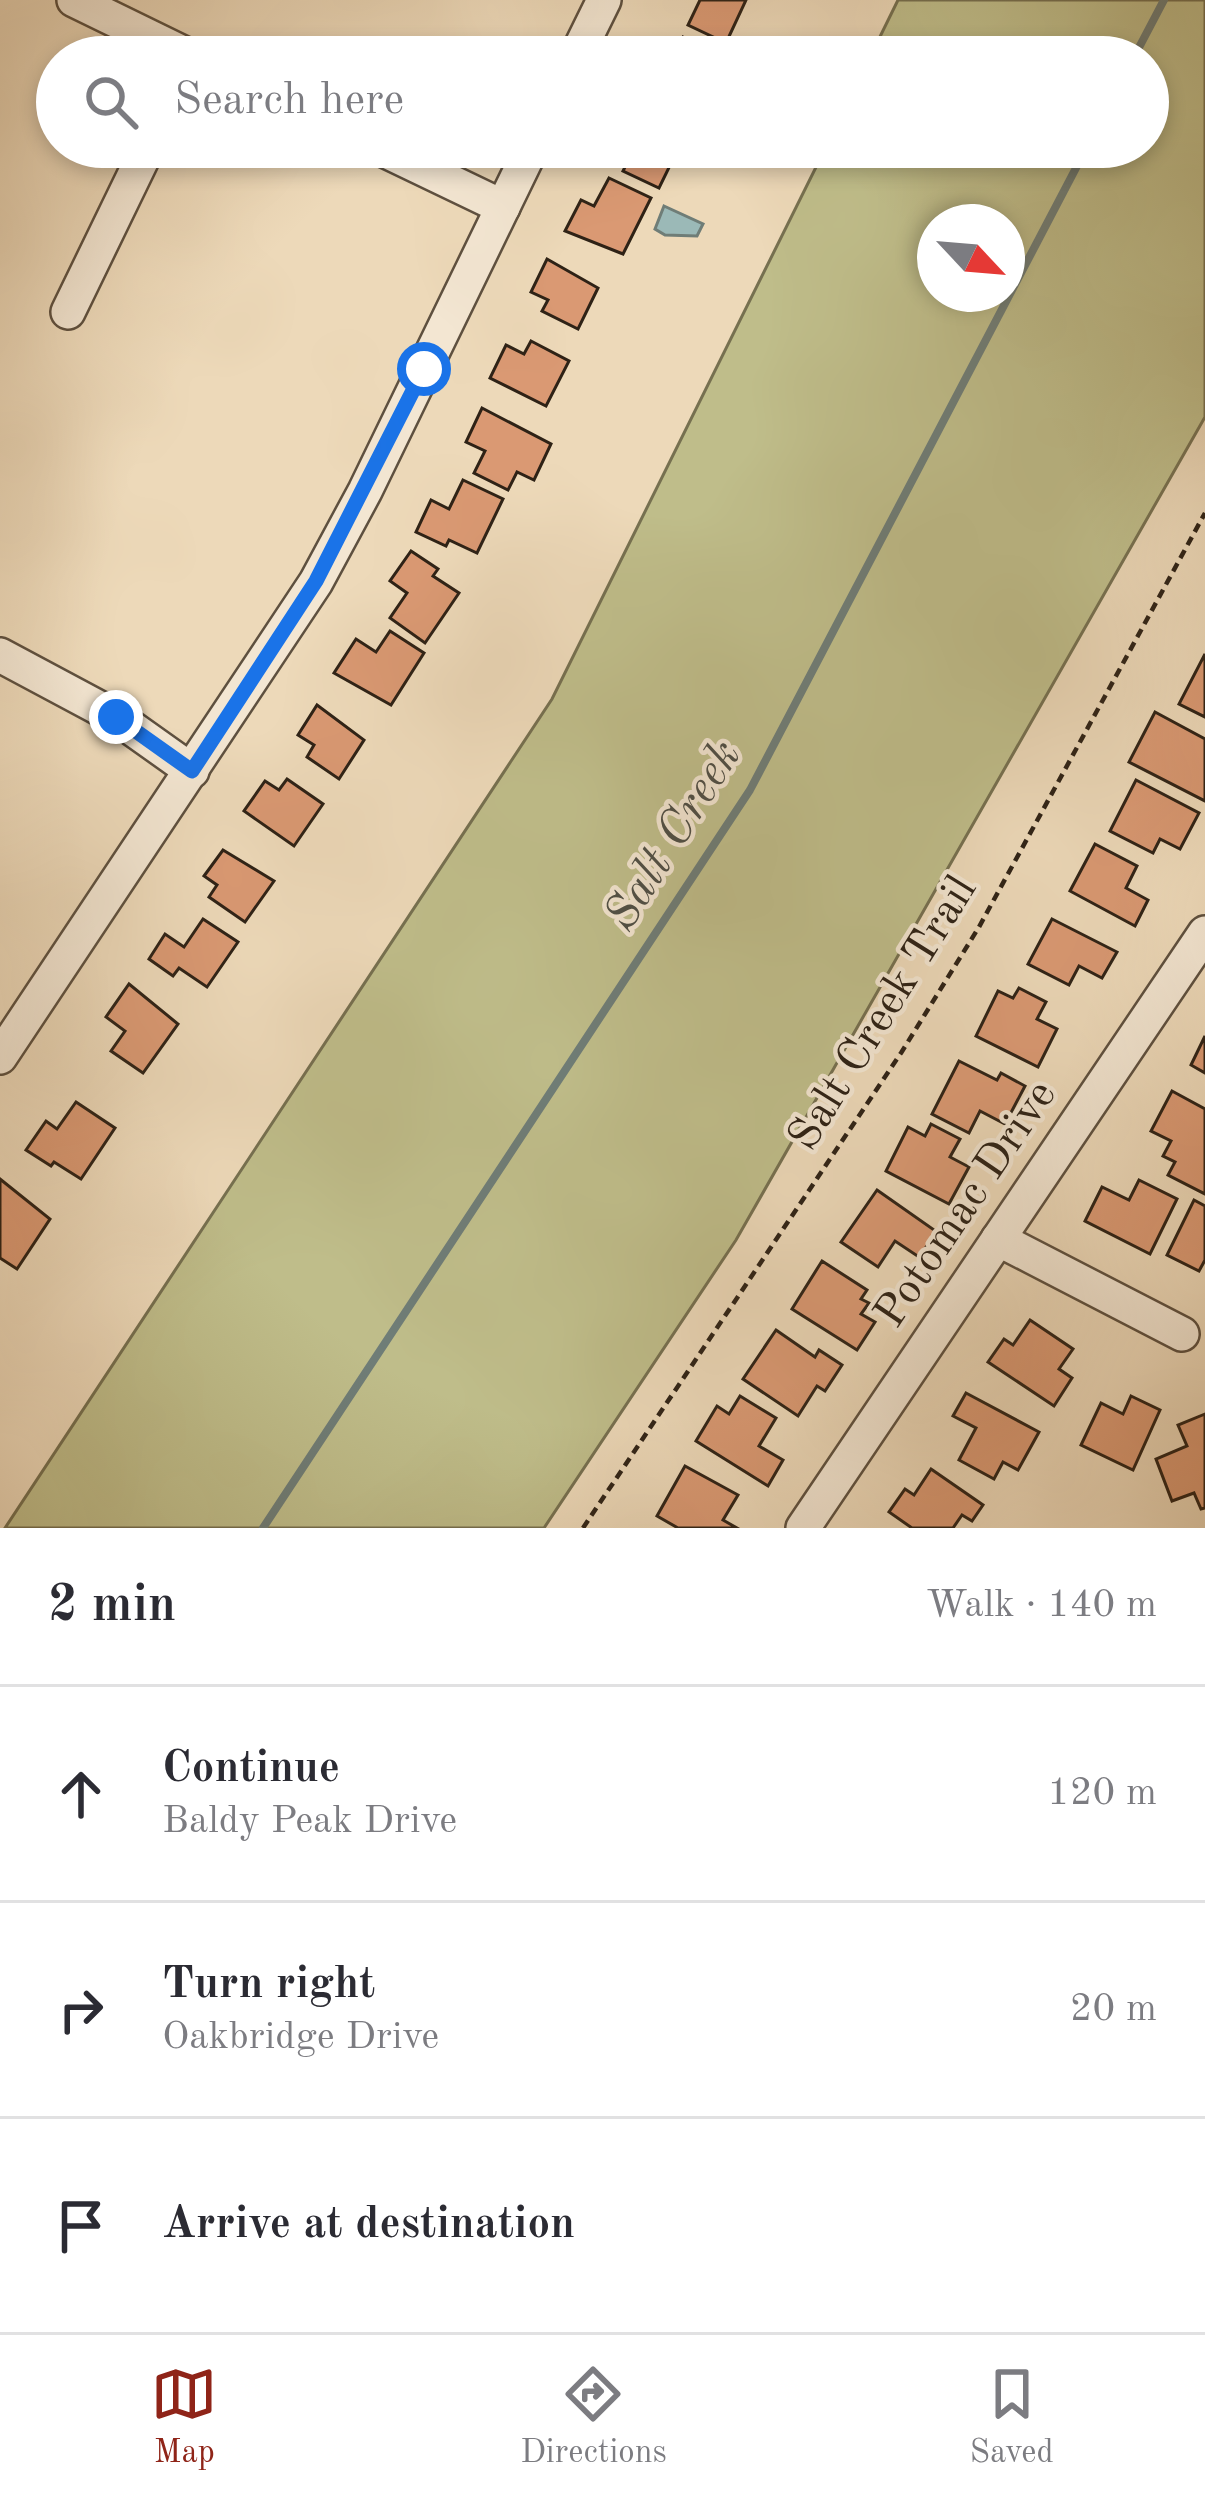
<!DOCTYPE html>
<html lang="en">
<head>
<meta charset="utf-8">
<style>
  body { margin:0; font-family:"Old Standard TT",serif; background:#f7f7f7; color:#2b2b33 }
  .compass { position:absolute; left:917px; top:204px; width:108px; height:108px; border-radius:50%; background:#fff; box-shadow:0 6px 18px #0003; rotate:116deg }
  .stop { position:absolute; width:36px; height:36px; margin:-27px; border:9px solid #1a73e8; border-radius:50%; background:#fff }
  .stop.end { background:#1a73e8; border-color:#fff; box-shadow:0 3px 12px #0008 }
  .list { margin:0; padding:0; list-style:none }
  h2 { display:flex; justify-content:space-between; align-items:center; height:156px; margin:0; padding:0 48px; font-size:51px }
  h2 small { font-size:39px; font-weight:400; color:#7c7c81 }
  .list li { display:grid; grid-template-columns:78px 1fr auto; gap:36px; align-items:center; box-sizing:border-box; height:216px; padding:0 48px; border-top:3px solid #e1e1e2 }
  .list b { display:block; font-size:45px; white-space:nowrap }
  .list p { margin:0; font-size:39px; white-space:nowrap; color:#7c7c81 }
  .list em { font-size:39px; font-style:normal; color:#7c7c81 }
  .icon { flex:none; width:66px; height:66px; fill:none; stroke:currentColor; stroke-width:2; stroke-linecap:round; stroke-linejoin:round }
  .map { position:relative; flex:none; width:1205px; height:1528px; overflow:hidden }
  .search { position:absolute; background:#fff; box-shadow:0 6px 18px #0003; left:36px; right:36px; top:36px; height:132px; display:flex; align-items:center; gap:30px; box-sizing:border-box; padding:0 42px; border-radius:66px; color:#7c7c81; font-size:45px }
  .sheet { height:804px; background:#fff }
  nav { display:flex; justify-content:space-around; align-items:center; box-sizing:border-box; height:168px; border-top:3px solid #e1e1e2; background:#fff; font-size:33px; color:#7c7c81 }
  nav a { display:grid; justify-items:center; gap:6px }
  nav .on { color:#8f2418 }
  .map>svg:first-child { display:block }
</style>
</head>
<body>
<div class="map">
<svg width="1205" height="1528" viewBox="0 0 1205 1528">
  <rect width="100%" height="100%" fill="#edd9b9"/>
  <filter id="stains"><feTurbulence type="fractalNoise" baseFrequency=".00167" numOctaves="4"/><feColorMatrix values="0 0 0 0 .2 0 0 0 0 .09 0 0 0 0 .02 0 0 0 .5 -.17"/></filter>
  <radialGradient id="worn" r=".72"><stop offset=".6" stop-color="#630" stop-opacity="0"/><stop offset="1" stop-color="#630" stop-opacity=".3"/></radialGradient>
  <path fill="#bfbd8a" stroke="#767050" stroke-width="3" fill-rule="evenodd" d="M898,0H1205V417L736,1240L544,1528H5L552,699L826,147H1148V57H870ZM935,222H1007V294H935Z"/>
  <polygon fill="#9bb9b7" stroke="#6f7d77" stroke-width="3" points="664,206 703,224 697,236 665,235 655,229"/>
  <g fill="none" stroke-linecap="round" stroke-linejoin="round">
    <g stroke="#6f7d77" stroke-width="8">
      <polyline points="1134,57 1164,0"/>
      <polyline points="263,1528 750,790 1087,147"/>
    </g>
  </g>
  <g fill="#da9973" stroke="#2e2216" stroke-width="3">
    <polygon points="700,0 746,0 726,43 688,25"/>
    <polygon points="683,37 718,54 716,57 673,57"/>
    <polygon points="635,147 679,147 659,188 623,171"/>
    <polygon points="609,178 651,198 623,254 565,231 581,200 594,206"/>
    <polygon points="547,259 598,288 578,329 542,311 548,300 531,292"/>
    <polygon points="531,341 569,361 546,406 490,378 506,345 524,354"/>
    <polygon points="482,408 551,444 534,480 517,472 508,490 474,473 485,451 466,442"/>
    <polygon points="463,480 503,499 477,553 449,540 446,546 416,532 431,500 449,509"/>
    <polygon points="411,551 438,569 433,576 459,593 425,643 390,618 407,593 390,581"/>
    <polygon points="390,631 424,653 391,705 334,673 356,639 376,652"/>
    <polygon points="1205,654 1205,717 1179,704"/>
    <polygon points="317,705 364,740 339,779 307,757 314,745 298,735"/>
    <polygon points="1155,712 1205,739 1205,801 1129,762"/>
    <polygon points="287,779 323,804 294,846 244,811 265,781 279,790"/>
    <polygon points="1136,780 1199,813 1180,849 1160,839 1153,853 1110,831"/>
    <polygon points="1095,844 1137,866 1126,888 1148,900 1135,926 1070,891"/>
    <polygon points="223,850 274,881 245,922 209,897 217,885 204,876"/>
    <polygon points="203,919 238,942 207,987 179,968 173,976 149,959 165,934 184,947"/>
    <polygon points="1052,919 1117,952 1102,978 1079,966 1069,985 1028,964"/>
    <polygon points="129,984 178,1024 143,1073 111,1051 125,1031 106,1017"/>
    <polygon points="1019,988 1046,1002 1037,1019 1057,1029 1038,1067 976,1036 998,991 1013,998"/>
    <polygon points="1205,1036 1205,1073 1191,1065"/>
    <polygon points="959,1061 997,1080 1001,1073 1025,1086 1005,1124 980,1111 969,1133 932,1114"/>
    <polygon points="1172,1091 1205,1109 1205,1194 1168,1175 1175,1162 1163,1156 1171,1141 1151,1131"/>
    <polygon points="76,1102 115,1128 81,1179 54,1162 51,1166 26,1150 46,1121 57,1129"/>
    <polygon points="931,1124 960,1139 950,1157 969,1167 949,1204 886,1171 908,1127 925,1136"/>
    <polygon points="0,1179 50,1219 17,1269 0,1258"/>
    <polygon points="1139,1180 1177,1199 1150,1254 1085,1221 1102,1187 1129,1200"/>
    <polygon points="877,1190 937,1232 919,1257 895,1241 878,1267 841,1242"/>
    <polygon points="1194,1200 1205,1206 1205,1260 1199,1271 1167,1255"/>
    <polygon points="822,1261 867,1290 861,1299 869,1303 861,1314 875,1322 857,1350 792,1309"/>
    <polygon points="1030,1320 1073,1349 1059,1369 1072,1378 1054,1406 988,1362 1004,1339 1013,1345"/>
    <polygon points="776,1330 815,1357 819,1350 842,1365 825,1391 817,1386 798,1416 743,1379"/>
    <polygon points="966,1393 1039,1432 1018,1470 1003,1462 994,1479 959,1460 976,1428 953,1416"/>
    <polygon points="740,1396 776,1418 759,1446 783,1460 768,1486 696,1441 717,1406 729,1414"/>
    <polygon points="1131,1396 1160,1410 1133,1470 1081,1445 1101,1403 1123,1414"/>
    <polygon points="1205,1414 1205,1508 1201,1509 1194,1493 1172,1501 1156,1459 1187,1446 1178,1425"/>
    <polygon points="685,1466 738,1495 723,1520 737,1528 678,1528 657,1516"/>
    <polygon points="931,1469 983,1505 972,1521 962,1515 953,1528 912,1528 889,1512 905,1489 914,1495"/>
  </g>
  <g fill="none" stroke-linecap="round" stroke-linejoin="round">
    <g stroke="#5e503f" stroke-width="38">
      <g id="minor">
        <polyline points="74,0 191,57"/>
        <polyline points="576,57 604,0"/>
        <polyline points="378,147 503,207"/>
        <polyline points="68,312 148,147"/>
        <polyline points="0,655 116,717 192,771"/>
        <polyline points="0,1057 316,582 365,491 532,147"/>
        <polyline points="998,1239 1182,1334"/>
        <polyline points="803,1528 1205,933"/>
      </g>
    </g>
    <polyline stroke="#2e2216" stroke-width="4.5" stroke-dasharray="9 6" stroke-linecap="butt" points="583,1528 901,1053 979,927 1205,513"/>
    <use href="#minor" stroke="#f3e6d2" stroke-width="33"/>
  </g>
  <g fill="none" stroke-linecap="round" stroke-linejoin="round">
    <polyline stroke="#1a73e8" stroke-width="15" points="116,717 192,771 316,581 424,369"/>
  </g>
  <g text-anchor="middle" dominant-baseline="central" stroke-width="9" stroke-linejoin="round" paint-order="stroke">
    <g font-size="45" fill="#2e2216" stroke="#f3e6d2">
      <text transform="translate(884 1014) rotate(-58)">Salt Creek Trail</text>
      <text transform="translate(967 1205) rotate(-56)">Potomac Drive</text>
    </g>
    <g font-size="48" font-style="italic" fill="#4f4f46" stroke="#f3e6d2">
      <text transform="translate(674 836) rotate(-58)">Salt Creek</text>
    </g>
  </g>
  <rect width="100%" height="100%" filter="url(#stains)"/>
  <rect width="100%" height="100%" fill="url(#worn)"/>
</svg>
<svg class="compass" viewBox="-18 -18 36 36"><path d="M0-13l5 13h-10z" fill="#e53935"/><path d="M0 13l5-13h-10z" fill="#7c7c81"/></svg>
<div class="stop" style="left:424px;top:369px"></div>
<div class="stop end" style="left:116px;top:717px"></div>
<div class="search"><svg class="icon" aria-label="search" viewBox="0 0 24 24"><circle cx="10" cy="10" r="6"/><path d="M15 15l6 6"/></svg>Search here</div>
</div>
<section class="sheet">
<h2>2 min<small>Walk · 140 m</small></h2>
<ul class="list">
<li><svg class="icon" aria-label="ahead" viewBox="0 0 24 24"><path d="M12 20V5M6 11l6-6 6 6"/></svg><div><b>Continue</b><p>Baldy Peak Drive</p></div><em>120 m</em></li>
<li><svg class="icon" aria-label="right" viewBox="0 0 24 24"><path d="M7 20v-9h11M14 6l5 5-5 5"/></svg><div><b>Turn right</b><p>Oakbridge Drive</p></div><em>20 m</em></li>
<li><svg class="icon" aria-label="arrive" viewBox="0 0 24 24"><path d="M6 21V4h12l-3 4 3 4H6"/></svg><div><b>Arrive at destination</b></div></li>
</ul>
</section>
<nav>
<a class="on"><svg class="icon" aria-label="map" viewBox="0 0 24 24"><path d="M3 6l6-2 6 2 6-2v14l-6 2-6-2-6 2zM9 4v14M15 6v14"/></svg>Map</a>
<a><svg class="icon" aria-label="directions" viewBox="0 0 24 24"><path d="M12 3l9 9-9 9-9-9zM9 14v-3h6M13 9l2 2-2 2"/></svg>Directions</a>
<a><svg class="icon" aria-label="saved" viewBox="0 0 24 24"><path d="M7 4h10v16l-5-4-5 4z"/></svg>Saved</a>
</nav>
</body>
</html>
